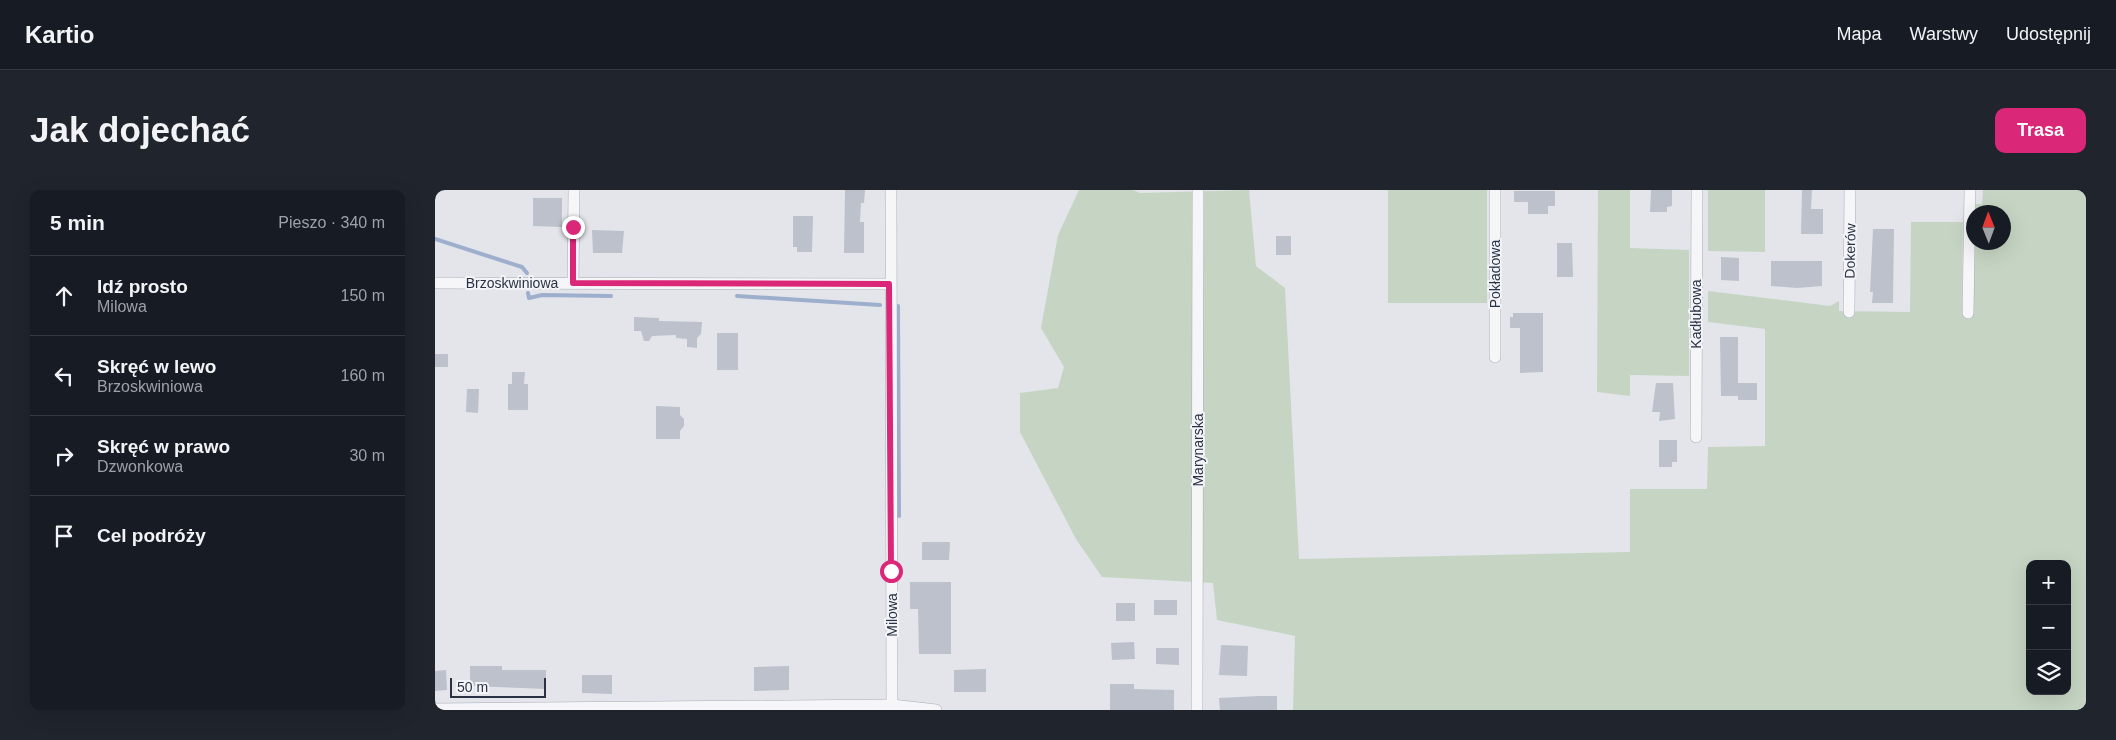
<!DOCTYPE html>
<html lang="pl">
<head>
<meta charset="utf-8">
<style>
  body { margin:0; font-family:Arial,sans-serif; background:#20242c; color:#f1f3f6 }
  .controls { position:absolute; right:15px; bottom:15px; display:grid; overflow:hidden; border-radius:10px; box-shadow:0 5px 20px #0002 }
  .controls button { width:45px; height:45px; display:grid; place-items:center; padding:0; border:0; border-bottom:1px solid #363941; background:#171b24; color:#f1f3f6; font:25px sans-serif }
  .compass { position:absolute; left:1531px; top:15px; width:45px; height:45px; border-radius:50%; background:#171b24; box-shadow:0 5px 20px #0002; rotate:359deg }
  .scale { position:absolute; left:15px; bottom:12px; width:96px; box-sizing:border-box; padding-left:5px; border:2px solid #2a3144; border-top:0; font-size:14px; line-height:18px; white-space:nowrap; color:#2a3144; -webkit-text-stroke:4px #f2f4f8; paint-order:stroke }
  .stop { position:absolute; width:15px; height:15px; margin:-11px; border:4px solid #db2777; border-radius:50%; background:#fff }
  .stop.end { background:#db2777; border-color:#fff; box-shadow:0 1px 5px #0008 }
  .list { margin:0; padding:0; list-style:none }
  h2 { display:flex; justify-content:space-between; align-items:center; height:65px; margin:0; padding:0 20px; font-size:21px }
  h2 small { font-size:16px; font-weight:400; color:#9ea1a6 }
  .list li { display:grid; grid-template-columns:32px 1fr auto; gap:15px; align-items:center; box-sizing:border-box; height:80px; padding:0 20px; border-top:1px solid #363941 }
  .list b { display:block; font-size:19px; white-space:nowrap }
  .list p { margin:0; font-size:16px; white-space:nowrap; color:#9ea1a6 }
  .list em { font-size:16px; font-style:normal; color:#9ea1a6 }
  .icon { flex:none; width:28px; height:28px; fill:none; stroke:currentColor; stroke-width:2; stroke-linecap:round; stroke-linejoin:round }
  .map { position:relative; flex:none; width:1651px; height:520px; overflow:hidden; border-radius:10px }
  header { display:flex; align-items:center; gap:30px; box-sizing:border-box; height:70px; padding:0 25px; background:#171b24; border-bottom:1px solid #363941 }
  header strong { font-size:24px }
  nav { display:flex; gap:28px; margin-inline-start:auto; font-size:18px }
  .intro { display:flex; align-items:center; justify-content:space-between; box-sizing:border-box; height:120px; padding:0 30px }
  h1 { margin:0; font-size:35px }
  .button { padding:12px 22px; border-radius:10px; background:#db2777; color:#fff; font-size:18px; font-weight:700 }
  main { display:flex; gap:30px; padding:0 30px }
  aside { flex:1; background:#171b24; border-radius:10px; box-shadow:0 5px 20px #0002 }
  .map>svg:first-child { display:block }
</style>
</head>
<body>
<header>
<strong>Kartio</strong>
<nav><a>Mapa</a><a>Warstwy</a><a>Udostępnij</a></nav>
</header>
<div class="intro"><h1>Jak dojechać</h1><a class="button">Trasa</a></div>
<main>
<aside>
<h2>5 min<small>Pieszo · 340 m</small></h2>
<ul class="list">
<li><svg class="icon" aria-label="ahead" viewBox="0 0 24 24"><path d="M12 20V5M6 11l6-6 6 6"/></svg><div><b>Idź prosto</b><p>Milowa</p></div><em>150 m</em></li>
<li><svg class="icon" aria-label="left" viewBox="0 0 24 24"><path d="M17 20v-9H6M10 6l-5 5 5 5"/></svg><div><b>Skręć w lewo</b><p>Brzoskwiniowa</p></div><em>160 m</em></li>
<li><svg class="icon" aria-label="right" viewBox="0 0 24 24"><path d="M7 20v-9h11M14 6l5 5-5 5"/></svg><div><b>Skręć w prawo</b><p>Dzwonkowa</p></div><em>30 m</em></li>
<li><svg class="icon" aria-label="arrive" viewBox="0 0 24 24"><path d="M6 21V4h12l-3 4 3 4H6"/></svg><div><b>Cel podróży</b></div></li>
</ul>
</aside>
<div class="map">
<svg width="1651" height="520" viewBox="0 0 1651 520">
  <rect width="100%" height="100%" fill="#e3e5eb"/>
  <g fill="#c6d5c3" fill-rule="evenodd">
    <path d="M644,0H698L705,3L814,0L821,76L850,98L864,369L1195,362V299H1272L1273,257L1330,256V139L1273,132V101L1395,116L1404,111V121L1475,122L1476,32H1528L1527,117L1536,118L1538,14H1547L1548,0H1651V520H858L860,446L782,430L778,393L667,387L641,349L585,242V203L623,198L629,177L606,138L623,45ZM1538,22H1568V52H1538ZM1595,374H1632V501H1595Z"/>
    <rect x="953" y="0" width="99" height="113"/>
    <polygon points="1163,0 1195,0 1195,58 1254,60 1254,186 1195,185 1195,206 1162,202"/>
    <polygon points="1273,0 1330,0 1330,62 1273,61"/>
  </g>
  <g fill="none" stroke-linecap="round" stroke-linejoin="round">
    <g stroke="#9dafcc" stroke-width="4">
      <polyline points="0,49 87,77 92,83"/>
      <polyline points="93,103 94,108 107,105 176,106"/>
      <polyline points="302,106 445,115"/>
      <polyline points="463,116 464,326"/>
    </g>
  </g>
  <g fill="#bcc1cb">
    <polygon points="410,0 430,0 429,13 426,13 425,32 429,32 429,63 409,63"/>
    <polygon points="1216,0 1237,0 1237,16 1232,17 1232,22 1215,22"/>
    <polygon points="1367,0 1377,0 1376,19 1388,19 1388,44 1366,44"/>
    <polygon points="1079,1 1120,1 1120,16 1113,16 1113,24 1093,24 1093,12 1079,12"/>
    <polygon points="98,8 127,8 127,37 98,36"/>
    <polygon points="358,26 378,26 377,62 362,62 362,57 358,57"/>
    <polygon points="1438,39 1459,39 1458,113 1437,113 1438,102 1435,102"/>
    <polygon points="157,40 189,41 187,63 158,63"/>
    <rect x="841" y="46" width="15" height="19"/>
    <polygon points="1122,53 1137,53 1138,87 1122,87"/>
    <polygon points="1286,67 1304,68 1304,91 1286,90"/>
    <polygon points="1336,71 1387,71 1387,96 1362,98 1336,96"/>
    <polygon points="1078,123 1108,123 1108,182 1085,183 1085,138 1075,138 1075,127 1078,127"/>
    <polygon points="199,127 224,128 224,131 267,132 266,144 262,148 262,158 252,157 252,149 241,148 241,145 217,146 214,151 209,151 206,141 199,141"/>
    <rect x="282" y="143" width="21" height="37"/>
    <polygon points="1285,147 1303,147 1303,193 1322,193 1322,210 1303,210 1303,206 1286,206"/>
    <rect x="0" y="164" width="13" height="13"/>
    <polygon points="77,182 90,182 89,194 93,194 93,220 73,220 73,194 77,194"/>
    <polygon points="1221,193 1238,193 1240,229 1224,231 1225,222 1217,222"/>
    <polygon points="32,199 44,199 43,223 31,222"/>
    <polygon points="221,216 245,217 245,225 249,229 249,236 245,241 245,249 221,249"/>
    <polygon points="1224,250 1242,250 1242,272 1237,272 1237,277 1224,277"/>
    <polygon points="487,352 515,352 514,370 487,370"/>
    <polygon points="475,392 516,392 516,464 484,464 483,419 475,419"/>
    <rect x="719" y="410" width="23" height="15"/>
    <rect x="681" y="413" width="19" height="18"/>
    <polygon points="699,452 700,469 677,470 676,453"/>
    <polygon points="786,455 813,456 812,486 784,485"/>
    <polygon points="721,458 744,458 744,475 721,474"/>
    <polygon points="35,476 67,476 67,480 111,480 111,499 35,496"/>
    <polygon points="354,476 354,500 319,501 319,477"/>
    <polygon points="551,479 551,502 519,502 519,480"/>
    <polygon points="11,480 12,500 0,501 0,481"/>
    <polygon points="147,485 177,485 177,504 147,503"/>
    <polygon points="675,494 699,494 699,499 739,500 739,520 675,520"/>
    <polygon points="824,506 842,506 842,520 785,520 784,508"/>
  </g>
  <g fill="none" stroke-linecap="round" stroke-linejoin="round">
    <g stroke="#a8abb6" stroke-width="12">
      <g id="minor">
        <polyline points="456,0 457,520"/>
        <polyline points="1060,0 1060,167"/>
        <polyline points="0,93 454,94"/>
        <polyline points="138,93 139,0"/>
        <polyline points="1414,122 1415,0"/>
        <polyline points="1533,123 1535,0"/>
        <polyline points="1261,247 1262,0"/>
        <polyline points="0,519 457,515 501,520"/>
        <polyline points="762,520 763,0"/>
      </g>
    </g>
    <use href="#minor" stroke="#f6f6f9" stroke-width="11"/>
  </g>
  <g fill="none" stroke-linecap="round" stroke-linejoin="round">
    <polyline stroke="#db2777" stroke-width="6" points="138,37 138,93 454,94 456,381"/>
  </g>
  <g text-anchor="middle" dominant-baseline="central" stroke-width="4" stroke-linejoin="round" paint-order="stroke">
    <g font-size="14" fill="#2a3144" stroke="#f2f4f8">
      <text transform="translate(1415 61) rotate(-89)">Dokerów</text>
      <text transform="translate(1060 84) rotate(-90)">Pokładowa</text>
      <text x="77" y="93">Brzoskwiniowa</text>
      <text transform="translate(1261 124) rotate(-90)">Kadłubowa</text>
      <text transform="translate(763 260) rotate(-90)">Marynarska</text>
      <text transform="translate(457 425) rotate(-90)">Milowa</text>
    </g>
  </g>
</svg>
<div class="controls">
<button>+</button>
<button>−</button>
<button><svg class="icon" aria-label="layers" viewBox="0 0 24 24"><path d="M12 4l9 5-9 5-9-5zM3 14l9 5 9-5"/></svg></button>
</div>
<svg class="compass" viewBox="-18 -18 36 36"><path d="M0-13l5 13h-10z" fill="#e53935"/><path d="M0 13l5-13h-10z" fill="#9ea1a6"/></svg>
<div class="scale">50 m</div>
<div class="stop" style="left:456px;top:381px"></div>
<div class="stop end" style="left:138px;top:37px"></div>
</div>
</main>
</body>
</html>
